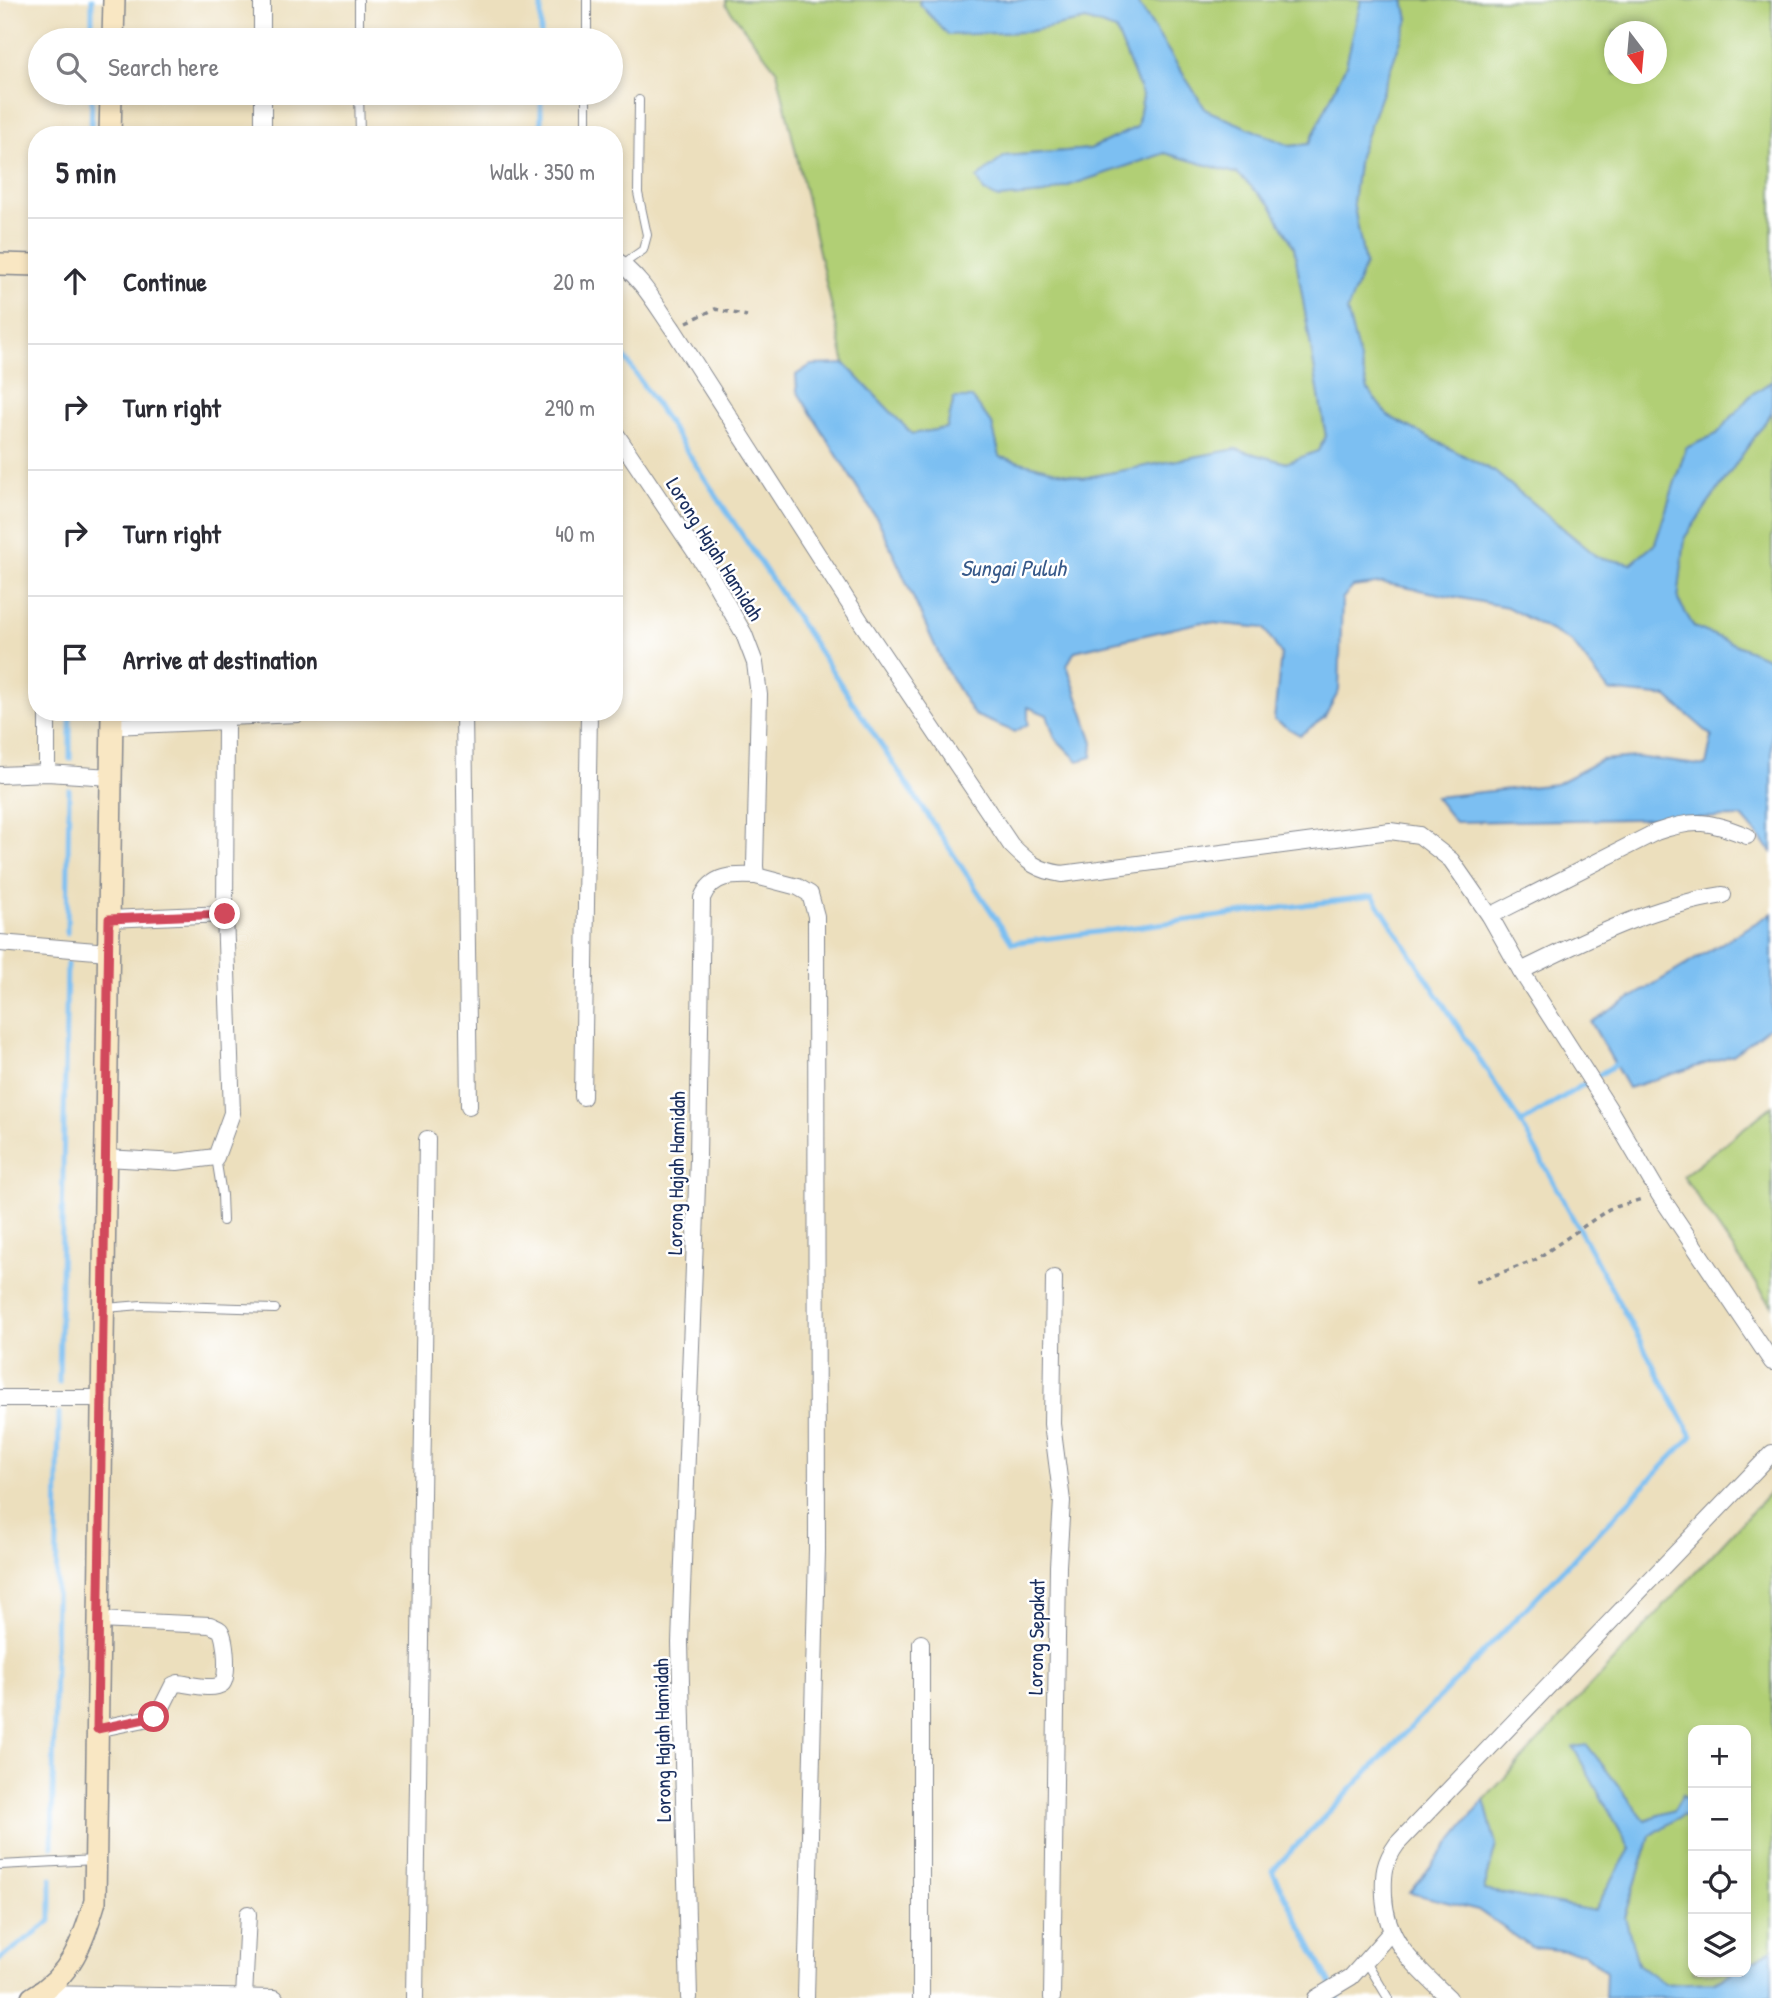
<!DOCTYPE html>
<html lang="en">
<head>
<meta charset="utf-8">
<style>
  body { margin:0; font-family:"Patrick Hand",sans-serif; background:#f7f7f7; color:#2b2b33 }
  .controls { position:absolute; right:21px; bottom:21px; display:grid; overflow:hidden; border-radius:14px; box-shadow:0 4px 10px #0003 }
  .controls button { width:63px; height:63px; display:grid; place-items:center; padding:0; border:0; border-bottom:2px solid #e1e1e2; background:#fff; color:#2b2b33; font:35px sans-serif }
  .compass { position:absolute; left:1604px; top:21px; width:63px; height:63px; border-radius:50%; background:#fff; box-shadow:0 4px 10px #0003; rotate:164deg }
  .stop { position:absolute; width:21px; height:21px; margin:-16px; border:5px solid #d1495b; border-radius:50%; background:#fff }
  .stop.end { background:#d1495b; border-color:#fff; box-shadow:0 2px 7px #0008 }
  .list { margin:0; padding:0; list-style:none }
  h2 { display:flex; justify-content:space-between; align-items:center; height:91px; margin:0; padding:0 28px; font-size:30px }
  h2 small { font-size:23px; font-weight:400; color:#7c7c81 }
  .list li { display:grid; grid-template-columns:46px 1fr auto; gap:21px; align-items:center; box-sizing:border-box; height:126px; padding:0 28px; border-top:2px solid #e1e1e2 }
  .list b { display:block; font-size:26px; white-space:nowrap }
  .list em { font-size:23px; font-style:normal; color:#7c7c81 }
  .icon { flex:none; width:38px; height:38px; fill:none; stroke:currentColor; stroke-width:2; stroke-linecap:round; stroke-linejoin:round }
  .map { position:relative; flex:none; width:1772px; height:1998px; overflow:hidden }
  .search { position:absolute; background:#fff; box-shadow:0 4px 10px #0003; left:28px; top:28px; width:595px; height:77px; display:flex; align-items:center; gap:18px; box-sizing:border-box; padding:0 24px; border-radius:38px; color:#7c7c81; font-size:26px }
  .panel { position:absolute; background:#fff; box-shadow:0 4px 10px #0003; left:28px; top:126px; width:595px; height:595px; border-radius:28px }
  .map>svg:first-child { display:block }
</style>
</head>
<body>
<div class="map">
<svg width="1772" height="1998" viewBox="0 0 1772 1998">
  <rect width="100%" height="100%" fill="#fff"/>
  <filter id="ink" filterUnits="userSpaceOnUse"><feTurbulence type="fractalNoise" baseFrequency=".0143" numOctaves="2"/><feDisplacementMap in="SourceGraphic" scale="14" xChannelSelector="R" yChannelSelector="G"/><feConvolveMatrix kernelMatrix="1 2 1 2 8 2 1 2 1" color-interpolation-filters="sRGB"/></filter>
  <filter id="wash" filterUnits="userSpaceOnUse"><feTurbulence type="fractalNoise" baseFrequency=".00686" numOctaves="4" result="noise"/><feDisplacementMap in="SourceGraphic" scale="28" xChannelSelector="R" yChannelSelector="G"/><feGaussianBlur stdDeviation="1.57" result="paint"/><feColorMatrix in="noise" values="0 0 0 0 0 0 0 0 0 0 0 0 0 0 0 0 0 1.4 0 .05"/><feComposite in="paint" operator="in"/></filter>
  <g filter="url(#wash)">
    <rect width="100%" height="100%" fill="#ecdfbd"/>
    <g fill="#b1cf75" stroke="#667f6a" stroke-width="2" fill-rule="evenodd">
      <polygon points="726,0 921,0 919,3 1026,32 1086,20 1116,30 1143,97 1137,127 1090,149 1005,156 977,179 998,198 1044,194 1165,153 1238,174 1271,205 1294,247 1326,437 1318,451 1287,463 1236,449 1083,478 1000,457 992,424 972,398 954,398 947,428 912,434 845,364 777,71 726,5"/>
      <polygon points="1136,0 1361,0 1362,1 1346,65 1309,144 1290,146 1206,110"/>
      <path d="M1404,0H1772V381L1751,395L1717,434L1686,448L1655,544L1631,564L1598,557L1495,472L1388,416L1368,390L1346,311L1365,265L1353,202L1359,156L1408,20ZM1614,32H1656V74H1614Z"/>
      <polygon points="1772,412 1772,660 1694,627 1678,600 1685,537"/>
      <polygon points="1772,1106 1772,1306 1683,1176"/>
      <polygon points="1772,1490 1772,1950 1746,1965 1746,1730 1693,1730 1693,1807 1683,1795 1674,1810 1645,1820 1587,1745 1630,1849 1594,1911 1484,1890 1496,1845 1484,1800"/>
      <polygon points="1682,1815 1693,1819 1693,1972 1734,1972 1715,1982 1664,1984 1638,1964 1625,1918 1650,1836"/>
    </g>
    <g fill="#7cbff2" stroke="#4c77a8" stroke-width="2">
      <polygon points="921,0 1136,0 1206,110 1290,146 1309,144 1346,65 1361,0 1404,0 1408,20 1359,156 1353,202 1365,265 1347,311 1368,390 1388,416 1495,472 1597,557 1631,564 1655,544 1686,448 1717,434 1751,395 1772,381 1772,412 1685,537 1678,600 1694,627 1772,660 1772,852 1742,817 1455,822 1435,797 1556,784 1601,760 1636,757 1706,766 1712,736 1667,697 1609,691 1572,642 1507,607 1383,583 1353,587 1342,599 1339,691 1324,718 1300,735 1274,720 1281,654 1264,628 1202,622 1075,651 1067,665 1093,742 1092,757 1078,761 1055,738 1047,715 1028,707 1028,724 1015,732 974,715 944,666 880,524 797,391 796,375 811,365 845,364 912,434 947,428 954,398 972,398 992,424 1000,457 1083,478 1236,449 1286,463 1318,451 1326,436 1294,247 1271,205 1238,174 1165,153 1044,194 998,198 984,191 977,178 1005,156 1090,149 1137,127 1143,97 1116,30 1086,20 1026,32 948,35 919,3"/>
      <polygon points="1772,913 1772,1025 1733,1055 1628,1088 1591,1022"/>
      <polygon points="1587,1745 1645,1820 1674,1810 1683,1795 1693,1807 1693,1819 1682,1815 1650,1836 1625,1917 1638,1964 1665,1984 1715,1982 1734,1972 1746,1972 1746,1965 1772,1950 1772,1998 1605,1998 1606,1972 1584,1953 1531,1947 1478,1910 1410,1893 1484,1800 1496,1845 1484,1890 1594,1911 1630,1849 1573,1747"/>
    </g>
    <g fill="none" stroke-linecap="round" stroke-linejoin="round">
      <g stroke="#7cbff2" stroke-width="5">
        <polyline points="92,0 92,40"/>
        <polyline points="541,0 541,40"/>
        <polyline points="541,93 541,135"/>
        <polyline points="91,135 92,93"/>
        <polyline points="614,341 1012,943 1373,896 1521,1123 1692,1436 1272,1871 1338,1998"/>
        <polyline points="70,759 70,712"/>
        <polyline points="67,933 69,790"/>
        <polyline points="1521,1123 1615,1065"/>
        <polyline points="59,1383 67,964"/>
        <polyline points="52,1847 59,1413"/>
        <polyline points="0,1959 51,1921 51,1878"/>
      </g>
    </g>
  </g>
  <g filter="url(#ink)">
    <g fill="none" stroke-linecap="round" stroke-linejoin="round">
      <g stroke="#84878e" stroke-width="10">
        <g id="lane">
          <polyline points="359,0 359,40"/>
          <polyline points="587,40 587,0"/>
          <polyline points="359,93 360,135"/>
          <polyline points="586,135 586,93"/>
          <polyline points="623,264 643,250 647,235 638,193 639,100"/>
          <polyline points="226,721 298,718"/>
          <polyline points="216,1157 222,1195 223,1221"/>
          <polyline points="106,1308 141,1305 275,1309"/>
          <polyline points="0,1865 95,1860"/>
          <polyline points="1366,1961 1388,1998"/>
        </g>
      </g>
      <g stroke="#84878e" stroke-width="18">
        <g id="street">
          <polyline points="262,0 262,40"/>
          <polyline points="263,93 263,135"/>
          <path d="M614,259C640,275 656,305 673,329L861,622L1011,845C1029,863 1037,870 1062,874L1390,831L1419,835L1451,860L1490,916L1521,971L1608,1107L1659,1194L1772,1362"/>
          <path d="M614,431L708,571L744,634L755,663L759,695L755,866L756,876C733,875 712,874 702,898L698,1158L680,1643L689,1998"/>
          <polyline points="47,712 47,773"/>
          <polyline points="464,712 469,1106"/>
          <polyline points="112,726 226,721 225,914"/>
          <polyline points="0,775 47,773 111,777"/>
          <polyline points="756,876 798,887 810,894 816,916 817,1550 806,1998"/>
          <path d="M1490,916L1656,832C1696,818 1709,821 1747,836"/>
          <polyline points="0,943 108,952"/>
          <path d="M1521,971C1586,939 1651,906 1723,895"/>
          <polyline points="583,1097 589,712"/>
          <polyline points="106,1158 177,1162 216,1157 232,1113 225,914 109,919"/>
          <polyline points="0,1398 102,1398"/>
          <path d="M97,1729L154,1717L160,1711L173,1685L178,1683C189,1684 213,1691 222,1684C229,1678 226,1637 220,1630C218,1628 214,1627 210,1625L98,1620"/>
          <polyline points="40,1994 275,1998"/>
          <polyline points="244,1998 248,1914"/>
          <polyline points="415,1998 427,1139"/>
          <polyline points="921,1998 921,1643"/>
          <polyline points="1052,1998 1058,1566 1062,1501 1052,1424 1054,1278"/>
          <polyline points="1316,1998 1351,1977 1391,1932"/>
          <path d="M1449,1998C1417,1967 1386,1943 1384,1896C1383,1874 1384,1862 1397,1844L1772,1453"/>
        </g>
      </g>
      <g stroke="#84878e" stroke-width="24">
        <g id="secondary">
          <polyline points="113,40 114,0"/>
          <polyline points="110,135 111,93"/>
          <polyline points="0,264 37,265"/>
          <path d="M32,1998C71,1976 83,1942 95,1901L112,712"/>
        </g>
      </g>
      <g stroke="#84878e" stroke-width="3.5" stroke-dasharray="5 5" stroke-linecap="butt">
        <polyline points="687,322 715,309 747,316"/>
        <polyline points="1476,1282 1535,1260 1609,1209 1642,1199"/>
      </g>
      <use href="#lane" stroke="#fff" stroke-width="8"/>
      <use href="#street" stroke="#fff" stroke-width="16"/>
      <use href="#secondary" stroke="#f9e7c3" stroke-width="21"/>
    </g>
  </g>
  <g fill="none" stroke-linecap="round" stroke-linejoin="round" filter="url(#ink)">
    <polyline stroke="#d1495b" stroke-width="9" points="154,1717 97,1729 109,919 225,914"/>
  </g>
  <g text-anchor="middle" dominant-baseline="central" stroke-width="5" stroke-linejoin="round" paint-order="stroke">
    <g font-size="21" fill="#1b2f5e" stroke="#fff">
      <text transform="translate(715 549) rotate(58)">Lorong Hajah Hamidah</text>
      <text transform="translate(676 1173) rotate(-89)">Lorong Hajah Hamidah</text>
      <text transform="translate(1036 1637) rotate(-89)">Lorong Sepakat</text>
      <text transform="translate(662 1740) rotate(-91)">Lorong Hajah Hamidah</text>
    </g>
    <g font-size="23" font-style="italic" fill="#385a8a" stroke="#fff">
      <text x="1013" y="567">Sungai Puluh</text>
    </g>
  </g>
</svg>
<div class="controls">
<button>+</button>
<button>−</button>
<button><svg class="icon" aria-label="locate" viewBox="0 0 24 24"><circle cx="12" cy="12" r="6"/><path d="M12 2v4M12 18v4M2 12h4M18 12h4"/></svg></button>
<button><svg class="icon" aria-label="layers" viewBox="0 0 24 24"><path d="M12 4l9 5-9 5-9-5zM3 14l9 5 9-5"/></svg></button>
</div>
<svg class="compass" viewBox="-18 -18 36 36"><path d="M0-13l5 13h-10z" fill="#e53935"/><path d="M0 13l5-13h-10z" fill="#7c7c81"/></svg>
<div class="stop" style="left:154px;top:1717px"></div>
<div class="stop end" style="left:225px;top:914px"></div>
<div class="search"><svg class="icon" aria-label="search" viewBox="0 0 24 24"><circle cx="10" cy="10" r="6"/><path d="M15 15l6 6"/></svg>Search here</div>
<section class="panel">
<h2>5 min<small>Walk · 350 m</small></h2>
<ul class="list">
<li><svg class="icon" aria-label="ahead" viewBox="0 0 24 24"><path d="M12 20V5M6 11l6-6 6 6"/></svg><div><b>Continue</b></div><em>20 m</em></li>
<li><svg class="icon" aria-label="right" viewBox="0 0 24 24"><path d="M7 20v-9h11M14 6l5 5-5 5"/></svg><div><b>Turn right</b></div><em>290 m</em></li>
<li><svg class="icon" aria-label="right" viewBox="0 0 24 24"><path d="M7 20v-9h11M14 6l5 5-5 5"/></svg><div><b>Turn right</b></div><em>40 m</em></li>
<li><svg class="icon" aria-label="arrive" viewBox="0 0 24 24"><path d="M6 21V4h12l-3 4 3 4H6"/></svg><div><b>Arrive at destination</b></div></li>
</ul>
</section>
</div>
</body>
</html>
